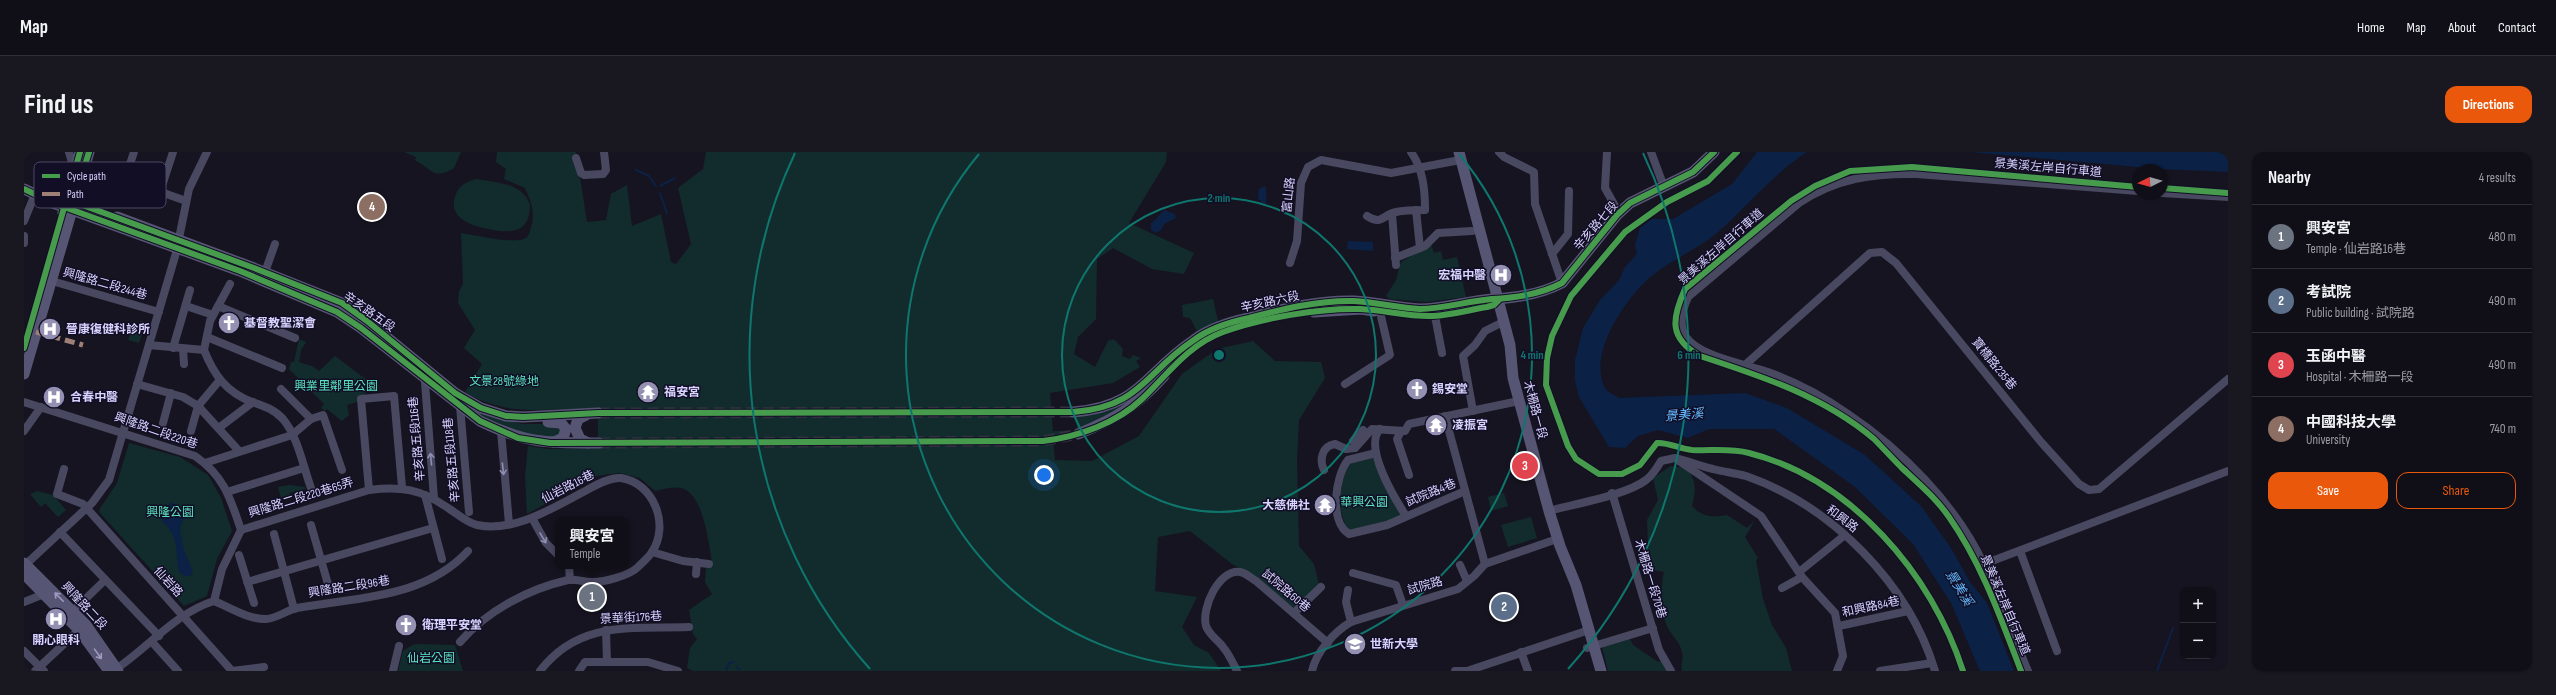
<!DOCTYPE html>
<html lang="en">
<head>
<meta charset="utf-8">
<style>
  body { margin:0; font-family:"Sofia Sans Condensed","Noto Sans TC",sans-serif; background:#191821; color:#f1f3f6 }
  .controls { position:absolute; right:12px; bottom:12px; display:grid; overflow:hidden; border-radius:8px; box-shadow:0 1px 3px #0004 }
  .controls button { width:36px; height:36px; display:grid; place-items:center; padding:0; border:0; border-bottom:1px solid #302f37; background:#100f18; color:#f1f3f6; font:20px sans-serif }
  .compass { position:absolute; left:2108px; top:12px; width:36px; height:36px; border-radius:50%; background:#100f18; box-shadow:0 1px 3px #0004; rotate:265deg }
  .you { position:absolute; left:1020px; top:323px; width:14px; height:14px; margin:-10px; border:3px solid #fff; border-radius:50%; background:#1a73e8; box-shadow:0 0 0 6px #1a73e833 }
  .badge { display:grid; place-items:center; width:26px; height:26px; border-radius:50%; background:#ea580c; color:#fff; font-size:13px; font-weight:700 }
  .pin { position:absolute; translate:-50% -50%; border:2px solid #fff; box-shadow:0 1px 4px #0006 }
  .popup { position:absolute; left:531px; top:365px; width:74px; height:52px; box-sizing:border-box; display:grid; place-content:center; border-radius:8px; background:#100f18; filter:drop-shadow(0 1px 3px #0005); font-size:13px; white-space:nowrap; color:#9c9ca2 }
  .popup b { font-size:15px; color:#f1f3f6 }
  .popup::after { content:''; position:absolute; left:50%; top:100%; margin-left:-8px; border:8px solid transparent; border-top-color:#100f18 }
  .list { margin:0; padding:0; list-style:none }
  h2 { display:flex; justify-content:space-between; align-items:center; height:52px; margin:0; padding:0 16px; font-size:17px }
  h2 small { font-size:13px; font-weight:400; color:#9c9ca2 }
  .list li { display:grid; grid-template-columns:26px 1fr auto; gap:12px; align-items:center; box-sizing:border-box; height:64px; padding:0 16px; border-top:1px solid #302f37 }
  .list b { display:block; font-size:15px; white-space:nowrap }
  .list p { margin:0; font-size:13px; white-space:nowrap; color:#9c9ca2 }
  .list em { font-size:13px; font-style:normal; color:#9c9ca2 }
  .actions { display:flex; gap:8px; padding:12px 16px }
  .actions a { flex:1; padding:9px 0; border:1px solid #ea580c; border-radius:12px; text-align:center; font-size:14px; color:#ea580c }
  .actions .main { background:#ea580c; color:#fff }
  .map { position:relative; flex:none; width:2204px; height:519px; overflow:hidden; border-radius:12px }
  header { display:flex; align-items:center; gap:24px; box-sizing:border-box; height:56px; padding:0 20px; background:#100f18; border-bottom:1px solid #302f37 }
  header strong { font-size:19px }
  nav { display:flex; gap:22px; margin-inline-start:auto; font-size:14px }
  .intro { display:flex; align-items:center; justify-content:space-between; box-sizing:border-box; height:96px; padding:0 24px }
  h1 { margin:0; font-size:28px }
  .button { padding:10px 18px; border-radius:12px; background:#ea580c; color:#fff; font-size:14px; font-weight:700 }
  main { display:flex; gap:24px; padding:0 24px }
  aside { flex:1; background:#100f18; border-radius:12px; box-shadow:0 1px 3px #0004 }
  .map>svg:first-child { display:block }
</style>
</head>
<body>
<header>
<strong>Map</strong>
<nav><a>Home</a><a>Map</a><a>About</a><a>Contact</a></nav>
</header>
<div class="intro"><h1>Find us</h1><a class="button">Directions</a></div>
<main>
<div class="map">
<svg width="2204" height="519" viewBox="0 0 2204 519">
  <rect width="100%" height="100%" fill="#161420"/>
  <g fill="#122c2d">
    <path d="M380,0H437L430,16C409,29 407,16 391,8L392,5Z"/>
    <path d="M473,0H552L563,70L582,68L587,42L603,33L608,74L637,62L647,110L652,112L667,92L654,36L679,17L682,0H1143L1142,10L1105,71L1170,101L1160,122L1128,117L1089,96L1073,107L1072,167L1054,185L1050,202L1071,215L1084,189L1090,187L1099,197L1098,204L1106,207L1109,203L1117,206L1112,209L1116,215L1089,231L1026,241L1029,281L1030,279H1039V284H1029L1031,308L1068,309L1115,284L1158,222L1193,197L1229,189L1251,209L1297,210L1301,226L1275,268L1273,307L1275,394L1290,412L1295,432L1270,457L1226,421L1208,412L1166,379L1134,385L1131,439L1173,445L1158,475L1170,493L1185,501L1197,519H669L663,516L666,496L673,487L669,482L665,458L688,442L681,430L682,414L689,415C685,395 681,349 662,338C653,333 641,337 631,339L616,326L595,321L572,324L503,362L501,324L504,294L524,297L574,296V257C525,255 485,267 441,240L458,212L440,196L451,178L434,151L435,140L439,131L437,81C452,83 490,93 502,86C506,83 506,76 508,72C511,59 506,47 501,36L480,27L482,17L472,10Z"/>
    <path d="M453,27C474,31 499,31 506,53C506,81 487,82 465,77C448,74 422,66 432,42C436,32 444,29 453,27Z"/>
    <polygon points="1407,92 1410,101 1417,99 1419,108 1433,105 1442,145 1402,150 1366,147 1362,144 1372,128 1377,110"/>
    <polygon points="1189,147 1194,169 1173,179 1166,166 1159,165 1158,153"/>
    <polygon points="117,169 122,170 115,191 104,188 107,179 114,180"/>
    <polygon points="275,187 282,190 277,198 275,210 288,214 295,219 311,204 348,232 340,243 333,247 333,250 323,253 325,263 318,269 303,257 301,259 297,256 300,252 265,217 267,210 270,210"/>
    <polygon points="1116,241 1103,255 1054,278 1049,264 1084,259"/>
    <polygon points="449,259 498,272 531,272 538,281 532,287 484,278"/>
    <polygon points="105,291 156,305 184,323 197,346 208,379 193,407 183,444 160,454 76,361 75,358 93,331"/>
    <path d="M1349,304L1377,364L1362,371L1324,379C1312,354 1315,336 1325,311Z"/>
    <path d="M1647,314L1662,316C1673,328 1672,339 1668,354C1678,365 1689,366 1703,363L1723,376L1731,368L1721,385L1734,406L1732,408L1739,447L1748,473L1762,496L1768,519H1658C1656,513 1660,507 1658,500C1656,490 1649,485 1644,476C1637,464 1636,434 1640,420L1628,418L1621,411L1624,393L1623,368L1634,348L1629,326Z"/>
    <polygon points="265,333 281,335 282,337 265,341 266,345 257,346 254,335"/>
    <polygon points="13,339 29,343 42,358 34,365 21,351 17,355 6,342"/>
    <polygon points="1480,341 1484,354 1467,359 1464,345"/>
    <polygon points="1507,365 1513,386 1484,395 1477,373"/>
    <polygon points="1606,487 1609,493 1634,510 1637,509 1642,519 1584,519 1578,495"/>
    <polygon points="390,492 431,493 439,519 374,519 379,499"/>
  </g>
  <g fill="#0b2145">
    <path d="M1733,0H1783C1750,21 1723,55 1693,81C1671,99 1640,111 1620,131C1598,153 1564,203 1581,236C1583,240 1591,243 1595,246L1721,241L1763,256L1841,303L1897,354L1927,396L1946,430L1963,451L1990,519H1956L1927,451L1889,392L1831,335L1750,277H1685L1664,286L1634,278L1614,284L1601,296L1585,295L1555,245L1551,229V208L1559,176L1576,148L1595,128L1601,115L1613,102L1611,93L1616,76L1628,67H1649L1708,32Z"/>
    <polygon points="1946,0 2204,0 2204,20 2135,17"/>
    <polygon points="1238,35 1242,35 1242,52 1237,51 1237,48 1234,48 1235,37"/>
    <polygon points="1140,58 1151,62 1152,66 1140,72 1137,78 1132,81 1127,78 1127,72"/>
    <polygon points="1324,89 1349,90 1349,99 1323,97"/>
    <path d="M146,350L163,358L156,376L159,395L169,420L166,424H160L155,420C150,395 157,387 137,368Z"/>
  </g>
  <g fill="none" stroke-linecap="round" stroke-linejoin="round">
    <g stroke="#0b2145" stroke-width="2">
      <polyline points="612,18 625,24 632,34"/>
      <polyline points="636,34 651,26"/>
      <polyline points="636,41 643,62"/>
      <polyline points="713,515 716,519"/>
      <polyline points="702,519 705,511 710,510"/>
      <polyline points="2133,519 2149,476"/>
    </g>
    <g stroke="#333141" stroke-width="11" stroke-dasharray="11 5.5" stroke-linecap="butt">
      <polyline points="574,261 1049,260"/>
      <polyline points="575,291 1019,289 1054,282"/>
    </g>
    <g stroke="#494861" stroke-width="8">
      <polyline points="45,0 50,17"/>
      <polyline points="110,0 101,27 162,49"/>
      <polyline points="1475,0 1480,5 1510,20 1511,52 1538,131"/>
      <polyline points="1583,0 1581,36 1595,61"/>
      <polyline points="1627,0 1640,35"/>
      <polyline points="552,6 557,21 560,23 579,22 582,18 580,0"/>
      <polyline points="136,40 149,0"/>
      <polyline points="2138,41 2204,45"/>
      <polyline points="1392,58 1396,96"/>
      <polyline points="1368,62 1372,113"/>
      <path d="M1343,64C1359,74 1359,62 1372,60C1381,58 1392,58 1401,58C1401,37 1399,17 1387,0"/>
      <polyline points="0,69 11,42"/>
      <polyline points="0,84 0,91"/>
      <polyline points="1528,102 1544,82 1545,39"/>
      <polyline points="1371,106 1401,94 1414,81 1448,79"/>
      <polyline points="1266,111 1273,89 1277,31 1284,15 1297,8 1367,21 1436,8"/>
      <polyline points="241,120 251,92"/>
      <polyline points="21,127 135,160"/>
      <polyline points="162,154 189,163"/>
      <polyline points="194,154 271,186"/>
      <polyline points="1411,164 1418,201"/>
      <polyline points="183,185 258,216"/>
      <polyline points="0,188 2,189"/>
      <polyline points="125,193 180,198"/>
      <polyline points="149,196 166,138"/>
      <polyline points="159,197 160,212"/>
      <path d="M180,198C190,223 202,240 228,250C240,254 250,257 259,267C274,285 279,314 287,336"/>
      <polyline points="180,198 186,169 206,132"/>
      <polyline points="1721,213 1846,101 1858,100 1872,111 2017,290 2055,332 2065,338 2075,337 2204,227"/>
      <polyline points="403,227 401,231 410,346"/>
      <polyline points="113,232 159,245 174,254 215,299"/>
      <polyline points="1321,232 1366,203 1356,160"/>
      <polyline points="257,237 287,267"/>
      <path d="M0,250L171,304C200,324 206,345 217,378"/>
      <polyline points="436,254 445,360"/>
      <polyline points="1449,259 1439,204 1451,193 1461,179 1475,172"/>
      <polyline points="1421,264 1461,412"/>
      <polyline points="139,271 147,241"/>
      <polyline points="196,275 229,250"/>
      <path d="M1356,277C1339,295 1371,347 1382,364"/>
      <polyline points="0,279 17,255"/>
      <polyline points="167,279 174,254 195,229"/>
      <polyline points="477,279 485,372"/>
      <polyline points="1376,281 1373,287 1385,323"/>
      <polyline points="1329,289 1339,278"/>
      <path d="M1352,301L1324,308C1311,324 1305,370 1325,382L1363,373L1441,339"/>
      <polyline points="1655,309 1737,364 1778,425 1811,461 1819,504 1813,519"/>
      <polyline points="181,311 268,283 287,267 299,263 318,318"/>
      <polyline points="40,317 33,342 59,352 208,519"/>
      <path d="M1300,318C1295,308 1298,294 1311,292L1322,297L1331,296L1348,277L1381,279L1385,272L1495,249"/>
      <polyline points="345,338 337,247 370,244 378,335"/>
      <polyline points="203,340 280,316"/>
      <polyline points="1588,341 1635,498 1647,519"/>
      <polyline points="401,343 418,407"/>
      <path d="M1525,359C1550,352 1603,343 1622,328C1629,323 1633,316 1637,309L1651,306C1664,309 1676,314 1689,317C1700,320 1711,321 1722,324C1808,354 1885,432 1911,519"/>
      <polyline points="508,366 522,391 534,403"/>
      <polyline points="287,373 306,439"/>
      <path d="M217,378L345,338C377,334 397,337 424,356C432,361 443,371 453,373C491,381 530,355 563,338C572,333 586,325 597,326C630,331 646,373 628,400C625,405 618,411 614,415C605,424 580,430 568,430C561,430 551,427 544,428C504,437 463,459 436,490"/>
      <polyline points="36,380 135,484"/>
      <polyline points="250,382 270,457"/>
      <polyline points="1996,399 2033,499"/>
      <polyline points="628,400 659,409 685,412"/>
      <polyline points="215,403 230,451"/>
      <polyline points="1960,412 2204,319"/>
      <polyline points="1436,413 1443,429"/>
      <polyline points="0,414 68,351 85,328 152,101 165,37 183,0"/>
      <polyline points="545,414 546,428"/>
      <polyline points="1775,420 1821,383"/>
      <polyline points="1329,421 1372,433 1379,453"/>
      <polyline points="672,422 673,410"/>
      <polyline points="223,430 409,376"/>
      <polyline points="1758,436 1778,425"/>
      <polyline points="1324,438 1322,450 1327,470"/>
      <path d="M190,449C205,455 225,468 242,467C252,467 263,458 273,456C332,445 400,447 444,399"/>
      <polyline points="0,450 20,442"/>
      <polyline points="49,459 81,428"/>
      <polyline points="1270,461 1297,435"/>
      <polyline points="1815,474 1884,459"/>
      <polyline points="582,478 583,510"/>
      <polyline points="128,490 154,519"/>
      <polyline points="1563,496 1629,476"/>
      <polyline points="0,499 20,519"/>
      <polyline points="1497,500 1504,519"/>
      <polyline points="11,519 55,478"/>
      <path d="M89,519C123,497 151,461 190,449L198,417L217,378"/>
      <polyline points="208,519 240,515"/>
      <polyline points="369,519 375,494"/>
      <path d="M516,519C555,468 608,477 665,475"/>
      <polyline points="555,519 561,510 624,510 654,519"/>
      <path d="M1213,519C1209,511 1205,502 1199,495C1194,488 1185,483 1182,474C1177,456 1195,417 1216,420C1222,421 1227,426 1232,429L1304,491"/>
      <path d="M1288,519C1292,500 1311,479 1327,470L1434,437L1450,424L1461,412L1533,387"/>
      <polyline points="1431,519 1443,519 1565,478"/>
      <polyline points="1856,519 1908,511"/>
      <path d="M2004,519C1989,484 1976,447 1960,413C1933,354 1877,297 1824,262C1800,245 1772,230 1744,220C1721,212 1676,205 1662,185C1654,173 1659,156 1664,145L1775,51C1812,26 1850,21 1893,22L2114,39"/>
    </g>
    <g stroke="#575574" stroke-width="11">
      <polyline points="1435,0 1486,193 1489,226 1525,359 1536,394 1552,433 1577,519"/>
      <path d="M0,37L29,51L216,119L313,160L337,176L456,269C503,292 523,291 575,291"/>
      <polyline points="39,61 56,0"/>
      <polyline points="93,65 230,116 318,151 343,169 431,241 457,256 482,264 499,265 574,261"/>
      <polyline points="1290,160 1337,157 1350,159"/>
      <polyline points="0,222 65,0"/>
      <path d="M1049,260C1117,255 1121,220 1170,188C1186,176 1206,170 1225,166C1259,157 1295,148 1330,149C1352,150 1374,156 1396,157C1420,157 1443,149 1468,147C1491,146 1517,142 1538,131L1593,63L1606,51L1669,20L1690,0"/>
      <polyline points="562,263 554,267 551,276 556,287 564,291"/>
      <polyline points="524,270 537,271 542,277 539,286 530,290"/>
      <path d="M1054,282C1091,267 1113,254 1140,224"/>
      <polyline points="0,411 62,473 94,519"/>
      <polyline points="0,422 55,478 85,519"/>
    </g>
    <polyline stroke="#9e8076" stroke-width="5" stroke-dasharray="10 5" stroke-linecap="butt" points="12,180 59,193"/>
    <g stroke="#120e26" stroke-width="8">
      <g id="cycleway">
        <path d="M1713,0L1684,29L1643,50L1601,80L1547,144L1528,184L1523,206L1522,233L1544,294L1552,307L1575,322H1598L1616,313L1633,291C1644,290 1656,297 1668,298C1687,299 1706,296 1725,301C1827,327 1908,422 1939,519"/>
        <polyline points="2138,36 2204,41"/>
        <path d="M0,37L29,51L216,119L313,160L337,176L456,269L494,286L526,291L1019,289C1054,285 1093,271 1118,247C1144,222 1164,193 1199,180C1237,166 1296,156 1336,157C1361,158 1384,165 1409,164C1427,163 1445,158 1463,155L1470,153L1475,148"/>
        <path d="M42,47L230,116L318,151L343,169L431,241L457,256L482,264L499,265L574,261L1049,260C1117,255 1121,220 1170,188C1186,176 1206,170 1225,166C1259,157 1295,148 1330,149C1352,150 1374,156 1396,157C1420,157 1443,149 1468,147C1491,146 1517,142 1538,131L1593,63L1606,51L1669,20L1690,0"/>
        <polyline points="48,55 65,0"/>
        <polyline points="0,196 56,0"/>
        <path d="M1997,519C1977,467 1958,412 1925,365C1912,346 1894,331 1877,315C1868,306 1859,296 1850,287C1799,244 1737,224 1676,204C1644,186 1648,166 1661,137L1767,49L1791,34L1826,19L1888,15L2114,35"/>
      </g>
    </g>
    <use href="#cycleway" stroke="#469c4c" stroke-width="6"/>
  </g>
  <defs><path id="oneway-shaft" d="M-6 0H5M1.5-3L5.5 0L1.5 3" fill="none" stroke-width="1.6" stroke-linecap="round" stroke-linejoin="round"/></defs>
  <g stroke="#908eb0">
    <use href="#oneway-shaft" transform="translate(407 307) rotate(-95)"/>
    <use href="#oneway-shaft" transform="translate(479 317) rotate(84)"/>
    <use href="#oneway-shaft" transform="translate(519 386) rotate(59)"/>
  </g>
  <g stroke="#9e9ac0">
    <use href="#oneway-shaft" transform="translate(35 445) rotate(-135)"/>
    <use href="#oneway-shaft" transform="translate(74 502) rotate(54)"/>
  </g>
  <g fill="none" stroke="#0f766e" stroke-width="2">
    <circle cx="1195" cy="203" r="157"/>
    <path d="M1435 2A313 313 0 1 1 955 2"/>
    <path d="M846 517A470 470 0 0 1 771 1M1619 1A470 470 0 0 1 1544 517"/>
  </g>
  <defs>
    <g id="hospital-disc" transform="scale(1.15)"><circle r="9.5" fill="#9490b1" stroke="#120e26"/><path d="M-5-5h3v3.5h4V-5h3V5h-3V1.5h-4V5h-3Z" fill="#fff"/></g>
    <g id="church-disc" transform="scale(1.15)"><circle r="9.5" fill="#9490b1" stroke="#120e26"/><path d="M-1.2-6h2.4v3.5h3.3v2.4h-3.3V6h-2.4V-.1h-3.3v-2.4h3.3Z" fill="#fff"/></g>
    <g id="temple-disc" transform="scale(1.15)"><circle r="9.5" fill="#9490b1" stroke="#120e26"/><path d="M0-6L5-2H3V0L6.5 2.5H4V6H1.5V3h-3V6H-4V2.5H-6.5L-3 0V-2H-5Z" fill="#fff"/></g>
    <g id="university-disc" transform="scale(1.15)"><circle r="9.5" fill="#9490b1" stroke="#120e26"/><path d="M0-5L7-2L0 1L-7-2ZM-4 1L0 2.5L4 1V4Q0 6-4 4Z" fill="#fff"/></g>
  </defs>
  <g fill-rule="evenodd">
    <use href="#hospital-disc" x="1477" y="123"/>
    <use href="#church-disc" x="205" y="171"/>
    <use href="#hospital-disc" x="26" y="177"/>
    <use href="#church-disc" x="1393" y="237"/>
    <use href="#temple-disc" x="624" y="240"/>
    <use href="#hospital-disc" x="30" y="245"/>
    <use href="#temple-disc" x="1412" y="273"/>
    <use href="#temple-disc" x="1301" y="353"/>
    <use href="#hospital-disc" x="32" y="467"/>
    <use href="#church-disc" x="382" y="473"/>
    <use href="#university-disc" x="1331" y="492"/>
  </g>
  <g text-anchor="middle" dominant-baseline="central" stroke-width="3" stroke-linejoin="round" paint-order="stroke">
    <g font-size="12" fill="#d8d3ff" stroke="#120e26">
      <text transform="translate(2024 16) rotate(5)">景美溪左岸自行車道</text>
      <text transform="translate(1265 43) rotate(-84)">富山路</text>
      <text transform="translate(1572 74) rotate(-49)">辛亥路七段</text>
      <text transform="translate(1697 95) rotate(-41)">景美溪左岸自行車道</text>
      <text transform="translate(81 132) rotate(16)">興隆路二段244巷</text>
      <text transform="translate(1246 150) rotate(-12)">辛亥路六段</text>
      <text transform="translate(345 160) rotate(35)">辛亥路五段</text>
      <text transform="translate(1970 212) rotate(51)">寶橋路235巷</text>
      <text transform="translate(1511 258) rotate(75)">木柵路一段</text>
      <text transform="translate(132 279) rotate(19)">興隆路二段220巷</text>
      <text transform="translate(393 287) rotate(-95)">辛亥路五段116巷</text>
      <text transform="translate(428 308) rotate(-95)">辛亥路五段118巷</text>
      <text transform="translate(544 335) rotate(-27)">仙岩路16巷</text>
      <text transform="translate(1407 341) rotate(-22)">試院路4巷</text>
      <text transform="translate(277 346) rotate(-17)">興隆路二段220巷65弄</text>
      <text transform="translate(1818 367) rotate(37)">和興路</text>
      <text transform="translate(1626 427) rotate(73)">木柵路一段70巷</text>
      <text transform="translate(144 430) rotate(48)">仙岩路</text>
      <text transform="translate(1401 434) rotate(-16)">試院路</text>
      <text transform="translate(325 435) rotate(-9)">興隆路二段96巷</text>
      <text transform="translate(1262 439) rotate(40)">試院路60巷</text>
      <text transform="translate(1981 453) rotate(67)">景美溪左岸自行車道</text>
      <text transform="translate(60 454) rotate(47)">興隆路二段</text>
      <text transform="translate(1847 455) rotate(-12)">和興路84巷</text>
      <text transform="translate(607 466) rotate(-3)">景華街176巷</text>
    </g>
    <g font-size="12" font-weight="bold" fill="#d8d3ff" stroke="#120e26" text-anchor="start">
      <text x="1462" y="123" text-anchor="end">宏福中醫</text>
      <text x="220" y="171">基督教聖潔會</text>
      <text x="42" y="177">晉康復健科診所</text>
      <text x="1408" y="237">錫安堂</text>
      <text x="640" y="240">福安宮</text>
      <text x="46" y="245">合春中醫</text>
      <text x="1428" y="273">凌振宮</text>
      <text x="1286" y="353" text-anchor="end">大慈佛社</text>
      <text x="398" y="473">衛理平安堂</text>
      <text x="32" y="488" text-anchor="middle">開心眼科</text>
      <text x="1346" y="492">世新大學</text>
    </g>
    <g font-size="12" fill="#5ae4bf" stroke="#120e26">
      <text x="480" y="229">文景28號綠地</text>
      <text x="312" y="234">興業里鄰里公園</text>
      <text x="1340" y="350">華興公園</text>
      <text x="146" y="360">興隆公園</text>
      <text x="407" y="506">仙岩公園</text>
    </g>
    <g font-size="13" font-style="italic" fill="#61b9ff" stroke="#120e26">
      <text transform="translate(1660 263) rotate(-5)">景美溪</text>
      <text transform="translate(1935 436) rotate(58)">景美溪</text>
    </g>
  </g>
  <rect x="10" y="10" width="132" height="46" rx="6" fill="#120e26" stroke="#4d4967" stroke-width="1"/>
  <rect x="18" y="22" width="18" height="4" fill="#469c4c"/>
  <rect x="18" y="40" width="18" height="4" fill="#9e8076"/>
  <g font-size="11" fill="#d8d3ff">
    <text x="43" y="28">Cycle path</text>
    <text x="43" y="46">Path</text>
  </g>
  <circle cx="1195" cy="203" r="6" fill="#0f766e" stroke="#120e26" stroke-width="2"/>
  <g font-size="12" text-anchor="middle" font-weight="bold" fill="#0f766e" stroke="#120e26" stroke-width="3" stroke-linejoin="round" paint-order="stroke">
    <text x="1195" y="50">2 min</text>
    <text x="1508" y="207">4 min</text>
    <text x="1665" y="207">6 min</text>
  </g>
</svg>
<div class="controls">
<button>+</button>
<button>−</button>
</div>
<svg class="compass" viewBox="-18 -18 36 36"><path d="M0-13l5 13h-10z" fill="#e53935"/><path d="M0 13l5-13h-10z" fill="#9c9ca2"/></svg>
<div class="you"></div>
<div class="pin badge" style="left:568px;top:445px;background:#6b7280">1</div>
<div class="popup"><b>興安宮</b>Temple</div>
<div class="pin badge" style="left:1480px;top:455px;background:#5c6f8a">2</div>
<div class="pin badge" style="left:1501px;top:314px;background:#e0444e">3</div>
<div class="pin badge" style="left:348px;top:55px;background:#8d6e63">4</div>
</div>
<aside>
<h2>Nearby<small>4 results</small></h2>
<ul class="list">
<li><span class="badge" style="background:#6b7280">1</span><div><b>興安宮</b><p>Temple · 仙岩路16巷</p></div><em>480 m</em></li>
<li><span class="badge" style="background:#5c6f8a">2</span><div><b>考試院</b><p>Public building · 試院路</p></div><em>490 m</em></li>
<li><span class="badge" style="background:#e0444e">3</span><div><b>玉函中醫</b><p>Hospital · 木柵路一段</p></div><em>490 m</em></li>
<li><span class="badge" style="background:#8d6e63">4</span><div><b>中國科技大學</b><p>University</p></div><em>740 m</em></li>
</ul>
<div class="actions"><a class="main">Save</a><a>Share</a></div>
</aside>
</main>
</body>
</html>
